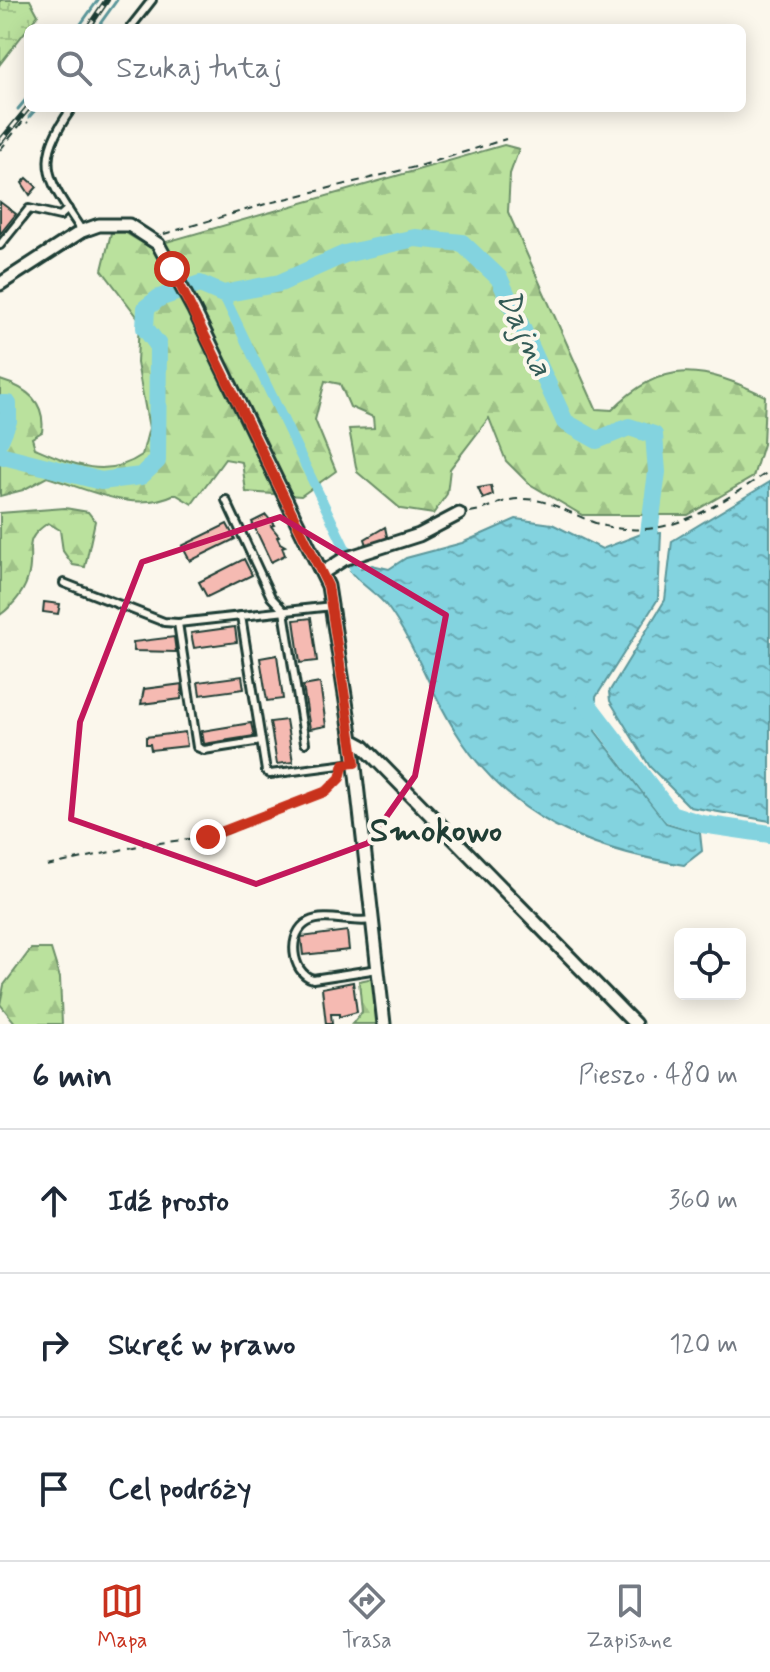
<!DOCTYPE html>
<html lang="pl">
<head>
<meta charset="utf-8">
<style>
  body { margin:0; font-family:Mynerve,sans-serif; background:#f6f6f7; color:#1f2937 }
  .controls { position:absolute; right:24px; bottom:24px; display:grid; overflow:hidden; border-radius:12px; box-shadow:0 4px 20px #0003 }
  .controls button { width:72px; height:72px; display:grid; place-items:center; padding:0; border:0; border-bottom:2px solid #e0e1e3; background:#fff; color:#1f2937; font:40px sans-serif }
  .stop { position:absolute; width:24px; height:24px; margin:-18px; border:6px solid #c8321e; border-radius:50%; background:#fff }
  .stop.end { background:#c8321e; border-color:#fff; box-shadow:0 2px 8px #0008 }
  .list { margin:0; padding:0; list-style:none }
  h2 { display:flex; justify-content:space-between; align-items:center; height:104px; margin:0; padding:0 32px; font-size:34px }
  h2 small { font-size:26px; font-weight:400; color:#747a83 }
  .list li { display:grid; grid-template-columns:52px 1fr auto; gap:24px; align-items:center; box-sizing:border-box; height:144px; padding:0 32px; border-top:2px solid #e0e1e3 }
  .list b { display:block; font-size:30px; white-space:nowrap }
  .list em { font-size:26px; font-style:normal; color:#747a83 }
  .icon { flex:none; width:44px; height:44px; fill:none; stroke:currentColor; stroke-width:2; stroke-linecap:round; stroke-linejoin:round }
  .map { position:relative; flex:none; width:770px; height:1024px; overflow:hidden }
  .search { position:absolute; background:#fff; box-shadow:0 4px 20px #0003; left:24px; right:24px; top:24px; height:88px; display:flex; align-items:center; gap:20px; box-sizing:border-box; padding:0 28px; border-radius:12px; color:#747a83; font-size:30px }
  .sheet { height:536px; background:#fff }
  nav { display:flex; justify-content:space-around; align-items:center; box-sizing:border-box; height:112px; border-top:2px solid #e0e1e3; background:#fff; font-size:22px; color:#747a83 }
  nav a { display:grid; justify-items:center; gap:4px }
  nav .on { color:#c8321e }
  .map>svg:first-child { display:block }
</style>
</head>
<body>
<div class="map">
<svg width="770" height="1024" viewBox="0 0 770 1024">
  <defs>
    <pattern id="forest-firs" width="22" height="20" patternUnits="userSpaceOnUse" patternTransform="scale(2)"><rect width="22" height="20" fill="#bae19d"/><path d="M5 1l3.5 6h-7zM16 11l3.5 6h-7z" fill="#9fc288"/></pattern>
    <pattern id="wetland-marsh" width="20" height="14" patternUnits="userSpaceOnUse" patternTransform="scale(2)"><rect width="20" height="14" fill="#bae19d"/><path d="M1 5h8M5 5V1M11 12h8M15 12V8" fill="none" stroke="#9fc288"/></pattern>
    <pattern id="water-ripples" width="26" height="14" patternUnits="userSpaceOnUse" patternTransform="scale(2)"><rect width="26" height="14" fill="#83d3df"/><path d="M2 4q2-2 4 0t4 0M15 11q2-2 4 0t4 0" fill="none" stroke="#6bacb6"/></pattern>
  </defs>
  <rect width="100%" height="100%" fill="#fbf7ec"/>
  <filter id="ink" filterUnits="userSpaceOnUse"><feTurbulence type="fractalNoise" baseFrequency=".0125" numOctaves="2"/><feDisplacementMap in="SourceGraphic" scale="16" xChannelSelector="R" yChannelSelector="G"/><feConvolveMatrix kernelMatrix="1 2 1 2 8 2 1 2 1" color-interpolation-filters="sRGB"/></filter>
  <g filter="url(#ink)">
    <g fill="url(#forest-firs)" stroke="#6c8f68" stroke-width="2">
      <path d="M504,145L519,149L510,174L508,212L596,409L612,410C663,357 705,367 765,396L763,444L753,477L688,515H582L528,483L506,461L489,418L450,469L447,494L433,514L401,509L357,472L349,429L374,428L373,417L350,407L340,384L325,381L315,420L336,471L301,496L246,492L242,462L225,459L192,504L175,494C134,514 88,489 47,477L23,490L0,496V380C27,388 46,402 42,432L32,438L35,448C72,464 106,480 142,455L149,428L137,363L139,319L102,270L111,233L124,232L149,247Z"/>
      <path d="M65,508L88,512L95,521L85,567L73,565L63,551L60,530L48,523C21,541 34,548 29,573C26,590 14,605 0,615V513Z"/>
      <polygon points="31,949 51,949 60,978 62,1024 16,1024 0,1004 4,985"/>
      <polygon points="373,978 378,1024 352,1024 362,1012 359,981"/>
    </g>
    <polygon fill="url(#wetland-marsh)" stroke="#6c8f68" stroke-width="2" points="0,0 30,0 38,15 0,64"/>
    <g fill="url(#water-ripples)" stroke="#5b979b" stroke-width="2">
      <polygon points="770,482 770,821 690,807 650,767 610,701 609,692 665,600 672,541"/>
      <path d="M516,519L552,524L602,549L641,534L661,533L658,599L596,697L595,731L666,823L700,833L702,851L684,865C587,849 509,818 456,732C431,693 416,647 389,609C378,593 360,585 350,571L372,565L389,569L406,558L462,543Z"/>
    </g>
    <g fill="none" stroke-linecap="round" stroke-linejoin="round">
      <g stroke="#5b979b" stroke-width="3">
        <polyline points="78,28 98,0"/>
        <polyline points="97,28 117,0"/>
        <polyline points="18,109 28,97"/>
        <polyline points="29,117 37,108"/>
      </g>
      <polyline stroke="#83d3df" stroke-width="10" points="223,294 355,569"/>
      <g stroke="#83d3df" stroke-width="18">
        <polyline points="0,404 8,404 8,421 0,440"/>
        <polyline points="0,455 101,481 141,476 157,461 158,345 145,328 146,308 159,298 200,284 223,294 280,283 345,254 415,238 462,243 499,278 565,422 597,440 629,427 654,435 657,472 646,556"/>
        <polyline points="586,696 585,701 671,814 702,824 770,834"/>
      </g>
    </g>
    <g fill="#f5bab2" stroke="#1f3d34" stroke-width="2">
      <polygon points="27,178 37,187 30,195 22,183"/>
      <polygon points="0,202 16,214 0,234"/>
      <polygon points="491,486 493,495 483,499 478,488"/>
      <polygon points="266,515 274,525 271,526 279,536 277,537 280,543 285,546 282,547 285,555 271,562 252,522"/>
      <polygon points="227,524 235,539 190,561 182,546"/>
      <polygon points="385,527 388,541 368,548 365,539"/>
      <polygon points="244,559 252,575 207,597 199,582"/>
      <polygon points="44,602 60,604 58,614 43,612"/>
      <polygon points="311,618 317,661 300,663 294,620"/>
      <polygon points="235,627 237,642 194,648 191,633"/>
      <polygon points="174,637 176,652 134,651 133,642"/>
      <polygon points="277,655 283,699 267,701 260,658"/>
      <polygon points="242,676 244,689 200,695 198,682"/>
      <polygon points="320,683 326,726 310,729 303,686"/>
      <polygon points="183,684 181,699 141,704 144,689"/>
      <polygon points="286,720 293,762 277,764 270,722"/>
      <polygon points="251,723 254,736 204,744 202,731"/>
      <polygon points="185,732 187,746 151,750 150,744 146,744 146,737"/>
      <polygon points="347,931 349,950 303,955 301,937"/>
      <polygon points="353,982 357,1012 339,1017 339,1014 331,1014 332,1024 326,1024 322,988"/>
    </g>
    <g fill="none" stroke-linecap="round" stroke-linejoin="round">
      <g stroke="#1f3d34" stroke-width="12">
        <g id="lane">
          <polyline points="130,28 152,0"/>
          <path d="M72,108C32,164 48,179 82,231"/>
          <polyline points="0,245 29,209 60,216 68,209"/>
          <polyline points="226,500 271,597 284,611 305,743"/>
          <polyline points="64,583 164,622 178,623 332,606"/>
          <polyline points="241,616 266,771 270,774 355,763"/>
          <polyline points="178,623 197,747 204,750 261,741"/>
          <path d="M372,920C352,924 326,913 308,922C287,933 291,973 313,979L378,969"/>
        </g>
      </g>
      <g stroke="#1f3d34" stroke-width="17">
        <g id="street">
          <polyline points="0,284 82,231 99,225 129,225 158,244 194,310 328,586 352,740 363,746 635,1024"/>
          <polyline points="322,573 344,559 419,535 459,514"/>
          <polyline points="352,740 384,1024"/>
        </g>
      </g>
      <g stroke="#1f3d34" stroke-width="2" stroke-dasharray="8 6" stroke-linecap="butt">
        <polyline points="0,150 24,120 28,123"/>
        <polyline points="164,234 269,203 423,165 506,139"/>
        <path d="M470,512C489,510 503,498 523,499C553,499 578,519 605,526C672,541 717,504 770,471"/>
        <polyline points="47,866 138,846 225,834 327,791 335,786 341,773"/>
      </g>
      <use href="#lane" stroke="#fbf7ec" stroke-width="6"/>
      <use href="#street" stroke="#fbf7ec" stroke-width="11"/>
      <g stroke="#1f3d34" stroke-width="6">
        <g id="rail">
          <polyline points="88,28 107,0"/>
          <polyline points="0,142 28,108"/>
        </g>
      </g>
      <use href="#rail" stroke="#fbf7ec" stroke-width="3" stroke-dasharray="9" stroke-linecap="butt"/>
    </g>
  </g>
  <g fill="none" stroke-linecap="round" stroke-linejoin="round" filter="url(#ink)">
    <polyline stroke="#c8321e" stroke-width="10" points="172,269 328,586 355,763 344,764 340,778 327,791 208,837"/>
  </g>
  <path fill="none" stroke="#c2185b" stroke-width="6" stroke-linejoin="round" d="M280,517L446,615L415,776L368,843L256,884L71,819L80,722L142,562Z"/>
  <g text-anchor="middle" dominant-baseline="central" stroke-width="8" stroke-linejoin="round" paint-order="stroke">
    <g font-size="32" font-style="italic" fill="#335b56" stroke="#fbf7ec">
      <text transform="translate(524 333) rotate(65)">Dajna</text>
    </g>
    <g font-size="34" font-weight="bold" fill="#1f3d34" stroke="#fbf7ec">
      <text x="436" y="831">Smokowo</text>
    </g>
  </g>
</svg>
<div class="controls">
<button><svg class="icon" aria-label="locate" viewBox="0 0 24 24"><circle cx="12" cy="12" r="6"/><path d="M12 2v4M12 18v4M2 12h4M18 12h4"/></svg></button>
</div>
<div class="stop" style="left:172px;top:269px"></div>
<div class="stop end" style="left:208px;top:837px"></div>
<div class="search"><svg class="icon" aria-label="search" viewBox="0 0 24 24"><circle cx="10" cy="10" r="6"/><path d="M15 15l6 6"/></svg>Szukaj tutaj</div>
</div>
<section class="sheet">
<h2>6 min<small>Pieszo · 480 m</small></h2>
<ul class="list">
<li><svg class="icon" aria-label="ahead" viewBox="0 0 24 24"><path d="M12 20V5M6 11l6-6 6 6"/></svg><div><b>Idź prosto</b></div><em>360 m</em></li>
<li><svg class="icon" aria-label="right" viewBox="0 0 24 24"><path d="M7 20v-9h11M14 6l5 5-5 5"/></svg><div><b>Skręć w prawo</b></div><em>120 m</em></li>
<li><svg class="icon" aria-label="arrive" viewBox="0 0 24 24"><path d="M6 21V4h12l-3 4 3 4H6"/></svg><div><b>Cel podróży</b></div></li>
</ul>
</section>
<nav>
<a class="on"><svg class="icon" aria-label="map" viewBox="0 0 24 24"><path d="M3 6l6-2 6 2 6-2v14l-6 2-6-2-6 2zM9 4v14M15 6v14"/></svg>Mapa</a>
<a><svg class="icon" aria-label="directions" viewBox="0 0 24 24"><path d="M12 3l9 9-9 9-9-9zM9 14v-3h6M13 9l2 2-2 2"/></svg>Trasa</a>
<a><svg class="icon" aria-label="saved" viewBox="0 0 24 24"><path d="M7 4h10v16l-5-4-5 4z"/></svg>Zapisane</a>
</nav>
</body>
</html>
